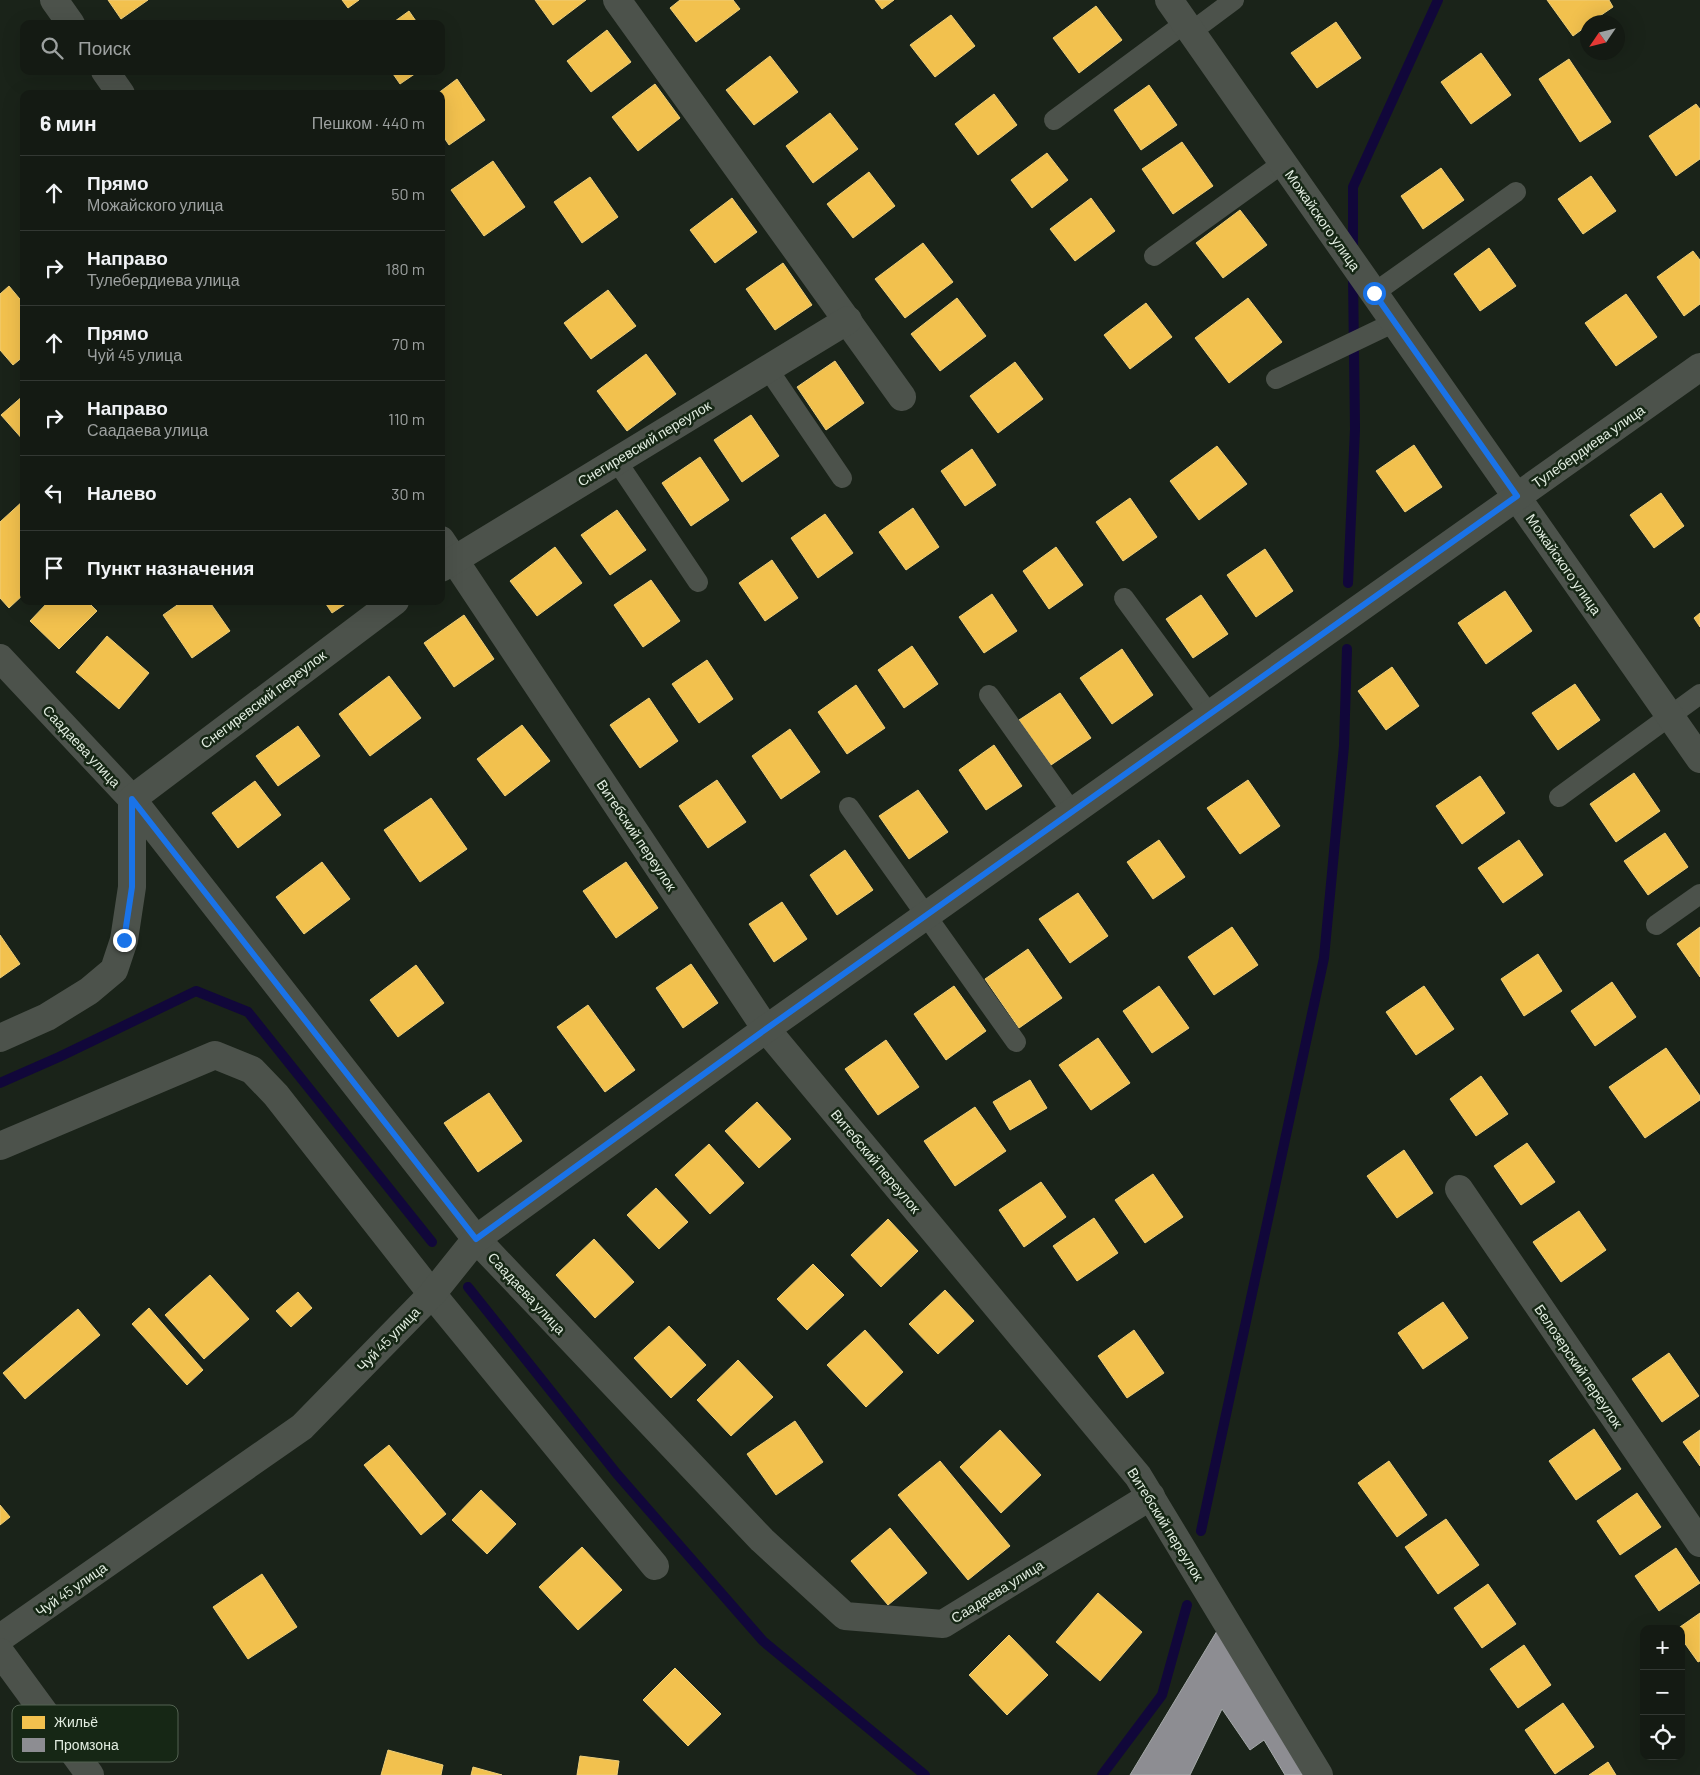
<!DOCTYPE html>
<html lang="ru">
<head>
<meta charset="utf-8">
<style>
  body { margin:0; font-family:Barlow,sans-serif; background:#1d231c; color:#f1f3f6 }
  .controls { position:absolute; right:15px; bottom:15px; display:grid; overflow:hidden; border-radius:10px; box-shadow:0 5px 20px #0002 }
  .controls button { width:45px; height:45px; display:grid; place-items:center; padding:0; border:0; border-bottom:1px solid #333833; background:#141a13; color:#f1f3f6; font:25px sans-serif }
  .compass { position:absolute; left:1580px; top:15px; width:45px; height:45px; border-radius:50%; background:#141a13; box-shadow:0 5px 20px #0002; rotate:235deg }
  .stop { position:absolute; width:15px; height:15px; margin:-11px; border:4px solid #1a73e8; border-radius:50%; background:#fff }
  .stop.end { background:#1a73e8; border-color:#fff; box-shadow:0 1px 5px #0008 }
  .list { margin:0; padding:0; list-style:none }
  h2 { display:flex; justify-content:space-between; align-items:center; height:65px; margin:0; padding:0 20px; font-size:21px }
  h2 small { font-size:16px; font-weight:400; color:#9da1a0 }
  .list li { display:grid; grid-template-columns:32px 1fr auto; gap:15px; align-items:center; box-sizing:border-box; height:75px; padding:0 20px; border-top:1px solid #333833 }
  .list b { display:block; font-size:19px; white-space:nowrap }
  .list p { margin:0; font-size:16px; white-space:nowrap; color:#9da1a0 }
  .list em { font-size:16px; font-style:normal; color:#9da1a0 }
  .icon { flex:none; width:28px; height:28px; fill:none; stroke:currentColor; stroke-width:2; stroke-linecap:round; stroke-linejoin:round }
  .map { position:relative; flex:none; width:1700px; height:1775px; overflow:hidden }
  .search { position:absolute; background:#141a13; box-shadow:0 5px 20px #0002; left:20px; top:20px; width:425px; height:55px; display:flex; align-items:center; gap:12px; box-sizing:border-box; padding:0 18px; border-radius:10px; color:#9da1a0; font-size:19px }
  .panel { position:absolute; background:#141a13; box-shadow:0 5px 20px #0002; left:20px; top:90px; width:425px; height:515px; border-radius:10px }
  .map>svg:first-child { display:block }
</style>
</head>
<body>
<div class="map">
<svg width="1700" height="1775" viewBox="0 0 1700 1775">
  <rect width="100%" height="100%" fill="#1a2319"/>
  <g fill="#f2c14e" stroke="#edce7a">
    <polygon points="108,0 148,0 121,19"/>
    <polygon points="342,0 359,0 348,8"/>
    <polygon points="535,0 586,0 553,25"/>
    <polygon points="680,0 733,0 740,9 696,42 670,8"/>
    <polygon points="875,0 894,0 882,9"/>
    <polygon points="1547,0 1609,0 1613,7 1591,22 1588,22 1588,25 1573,36"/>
    <polygon points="1096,6 1122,40 1079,73 1053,38"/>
    <polygon points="409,11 418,24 391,24"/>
    <polygon points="951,15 975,46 935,77 910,45"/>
    <polygon points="1336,22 1361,58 1317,88 1291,53"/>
    <polygon points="607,30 631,62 591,92 567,61"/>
    <polygon points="1481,53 1511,95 1471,124 1441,82"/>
    <polygon points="770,56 798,92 754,125 726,90"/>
    <polygon points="1569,59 1611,122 1580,142 1539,79"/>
    <polygon points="391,71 419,71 400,84"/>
    <polygon points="457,79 485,120 449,145 441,133 441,94 437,94"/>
    <polygon points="655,84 680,118 638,151 612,117"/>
    <polygon points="1149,85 1177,125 1141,150 1114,110"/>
    <polygon points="994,94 1017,125 978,155 955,124"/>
    <polygon points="1696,104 1700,109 1700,159 1676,176 1649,136"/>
    <polygon points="830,113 858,149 813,183 786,146"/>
    <polygon points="1182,142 1213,186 1173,214 1142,169"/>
    <polygon points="1047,153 1068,180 1032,208 1011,180"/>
    <polygon points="493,161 525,207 484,236 451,190"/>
    <polygon points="1441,168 1464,200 1423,229 1401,196"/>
    <polygon points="869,172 895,206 853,238 827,204"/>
    <polygon points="1591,176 1616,211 1583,234 1558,199"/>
    <polygon points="590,177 618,217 582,243 554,202"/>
    <polygon points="732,198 757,232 715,263 690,230"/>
    <polygon points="1091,198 1115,231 1075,261 1050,229"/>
    <polygon points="1240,210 1267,245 1223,278 1196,243"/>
    <polygon points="923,243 953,282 905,318 875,279"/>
    <polygon points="1489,248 1516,286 1480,311 1454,274"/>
    <polygon points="1693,251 1700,260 1700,304 1684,316 1657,277"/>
    <polygon points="783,263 812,305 775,330 746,289"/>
    <polygon points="9,286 24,304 24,356 13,365 0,350 0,294"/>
    <polygon points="608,290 636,326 591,359 564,323"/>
    <polygon points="1626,294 1657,337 1616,366 1585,323"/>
    <polygon points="957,298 986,336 940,371 911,334"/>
    <polygon points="1248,298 1282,342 1229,383 1195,338"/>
    <polygon points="1146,303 1172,337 1130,369 1104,335"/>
    <polygon points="646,354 676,394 627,431 597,391"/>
    <polygon points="835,361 864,403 826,430 797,387"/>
    <polygon points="1015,362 1043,399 998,433 970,396"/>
    <polygon points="24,395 24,441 1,415"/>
    <polygon points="751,415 779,456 742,482 714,440"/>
    <polygon points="1414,445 1442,487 1405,512 1376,471"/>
    <polygon points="1217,446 1247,484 1199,520 1170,481"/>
    <polygon points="972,449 996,485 965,506 941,471"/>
    <polygon points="700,457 729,500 691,526 662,483"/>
    <polygon points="1661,493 1684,526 1654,548 1630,515"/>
    <polygon points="1130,498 1157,537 1123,561 1096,522"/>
    <polygon points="24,500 24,594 9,608 0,598 0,522"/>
    <polygon points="913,508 939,547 906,570 879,532"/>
    <polygon points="617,510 646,550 610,575 581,535"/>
    <polygon points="825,514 853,553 818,578 791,538"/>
    <polygon points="555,547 582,583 537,616 510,581"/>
    <polygon points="1056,547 1083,585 1049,609 1023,571"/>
    <polygon points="1265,549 1293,591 1256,617 1227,575"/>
    <polygon points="772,560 798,598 765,621 739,583"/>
    <polygon points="651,580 680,621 643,647 614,605"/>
    <polygon points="1505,591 1532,631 1486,664 1458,623"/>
    <polygon points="992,594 1017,631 984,653 959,617"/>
    <polygon points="1201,595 1228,634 1193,658 1166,619"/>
    <polygon points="49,601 87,601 97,611 59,649 30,621"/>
    <polygon points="183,601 209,601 230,631 192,658 163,615"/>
    <polygon points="324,601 350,601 332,613"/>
    <polygon points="1700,613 1700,627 1694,618"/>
    <polygon points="464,615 494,659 454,687 424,643"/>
    <polygon points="107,636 149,673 119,709 76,672"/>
    <polygon points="912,646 938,684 904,708 878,670"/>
    <polygon points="1122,649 1153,695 1112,724 1080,678"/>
    <polygon points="707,660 733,699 699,723 672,684"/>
    <polygon points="1392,667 1419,706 1386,730 1358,691"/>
    <polygon points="389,676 421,718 370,756 339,714"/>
    <polygon points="1575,684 1600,720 1558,750 1532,713"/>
    <polygon points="856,685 885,728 847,754 818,712"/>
    <polygon points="1060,693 1091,738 1051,765 1019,720"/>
    <polygon points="649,698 678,741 640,768 610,725"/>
    <polygon points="522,725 550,761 505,796 477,759"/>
    <polygon points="298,726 320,756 278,786 256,756"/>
    <polygon points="790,729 820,772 781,799 752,756"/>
    <polygon points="994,745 1022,786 986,810 959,770"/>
    <polygon points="1634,773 1660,811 1616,842 1590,804"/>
    <polygon points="1480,776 1505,813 1462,844 1436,806"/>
    <polygon points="717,780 746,822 708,848 679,806"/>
    <polygon points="1248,780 1280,826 1240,854 1207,808"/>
    <polygon points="255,781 281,815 238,848 212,813"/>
    <polygon points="918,790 948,832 909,859 879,816"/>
    <polygon points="431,798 467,849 420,882 384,830"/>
    <polygon points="1665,833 1688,867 1648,895 1624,861"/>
    <polygon points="1159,840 1185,877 1153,899 1127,862"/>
    <polygon points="1519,840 1543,875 1503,903 1478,868"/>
    <polygon points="845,850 873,890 837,915 810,875"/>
    <polygon points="322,862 350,899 304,934 276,897"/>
    <polygon points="626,862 658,908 616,938 583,891"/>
    <polygon points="1078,893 1108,936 1070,963 1039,919"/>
    <polygon points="782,902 807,939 774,962 749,924"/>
    <polygon points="1232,927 1258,965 1214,995 1188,957"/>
    <polygon points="1700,927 1700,977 1677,944"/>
    <polygon points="0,935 20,964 0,978"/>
    <polygon points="1028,949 1062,998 1019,1028 985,979"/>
    <polygon points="1538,954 1562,991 1524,1016 1501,979"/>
    <polygon points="691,964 718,1003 683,1028 656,988"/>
    <polygon points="416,965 444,1003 398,1037 370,1000"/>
    <polygon points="1612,982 1636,1017 1595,1046 1571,1011"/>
    <polygon points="954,986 986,1031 946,1060 914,1014"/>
    <polygon points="1159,986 1189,1028 1152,1053 1123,1011"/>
    <polygon points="1424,986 1454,1029 1416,1055 1386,1012"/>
    <polygon points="588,1005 635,1070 605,1092 557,1027"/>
    <polygon points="1098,1038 1130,1083 1091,1110 1059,1065"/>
    <polygon points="886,1040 919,1087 878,1115 845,1069"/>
    <polygon points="1666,1048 1700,1096 1700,1100 1645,1138 1609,1087"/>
    <polygon points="1481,1076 1508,1114 1476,1136 1450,1099"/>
    <polygon points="1030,1080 1047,1108 1010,1130 993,1102"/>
    <polygon points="489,1093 522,1141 478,1172 444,1123"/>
    <polygon points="757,1102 791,1139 759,1168 725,1131"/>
    <polygon points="975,1107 1006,1151 955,1186 924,1141"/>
    <polygon points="1527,1143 1555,1182 1521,1205 1494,1166"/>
    <polygon points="709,1144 744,1183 710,1214 675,1175"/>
    <polygon points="1404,1150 1433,1193 1397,1218 1367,1176"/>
    <polygon points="1153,1174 1183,1217 1145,1243 1115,1200"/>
    <polygon points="1041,1182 1066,1217 1024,1247 999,1210"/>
    <polygon points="656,1188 688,1222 659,1249 627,1215"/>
    <polygon points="1579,1211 1606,1250 1561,1282 1533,1242"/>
    <polygon points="1094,1218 1118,1253 1077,1281 1053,1246"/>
    <polygon points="888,1219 918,1251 881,1287 851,1255"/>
    <polygon points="594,1239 634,1282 595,1318 556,1275"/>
    <polygon points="813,1264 844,1295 807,1330 777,1299"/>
    <polygon points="210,1275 249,1319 204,1359 165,1315"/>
    <polygon points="945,1290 974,1321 938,1354 909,1324"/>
    <polygon points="298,1292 312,1308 291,1327 276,1311"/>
    <polygon points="1443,1302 1468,1338 1423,1369 1398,1333"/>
    <polygon points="149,1308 203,1370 187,1385 132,1324"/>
    <polygon points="78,1309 100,1335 25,1399 3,1373"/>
    <polygon points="669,1326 706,1365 671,1398 634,1358"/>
    <polygon points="865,1330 903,1372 866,1407 827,1365"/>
    <polygon points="1134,1330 1164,1373 1127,1398 1098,1356"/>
    <polygon points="1669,1353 1699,1396 1662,1422 1632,1379"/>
    <polygon points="738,1360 773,1397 731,1436 697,1400"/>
    <polygon points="795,1421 823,1462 776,1495 747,1454"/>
    <polygon points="1594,1429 1621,1469 1576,1500 1549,1461"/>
    <polygon points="1000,1430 1041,1475 1001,1513 960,1467"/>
    <polygon points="1700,1430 1700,1466 1683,1442"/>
    <polygon points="389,1445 446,1514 421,1535 364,1465"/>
    <polygon points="940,1461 1010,1546 968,1580 898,1495"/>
    <polygon points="1389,1461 1427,1515 1397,1537 1358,1483"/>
    <polygon points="481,1490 516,1524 487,1554 452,1520"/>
    <polygon points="1637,1493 1661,1527 1620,1555 1597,1521"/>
    <polygon points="0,1505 10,1517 0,1525"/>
    <polygon points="1446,1519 1479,1565 1438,1594 1405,1547"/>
    <polygon points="890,1528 927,1573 888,1605 851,1561"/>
    <polygon points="582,1547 622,1590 578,1630 539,1587"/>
    <polygon points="1676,1548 1700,1583 1659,1611 1635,1576"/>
    <polygon points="262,1574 297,1627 248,1659 213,1607"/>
    <polygon points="1488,1584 1516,1624 1482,1648 1454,1608"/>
    <polygon points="1098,1593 1142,1632 1100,1681 1056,1642"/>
    <polygon points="1700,1613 1700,1661 1698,1662 1681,1638 1681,1629 1677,1629"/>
    <polygon points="1009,1635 1048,1675 1007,1715 969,1675"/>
    <polygon points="1524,1645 1551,1685 1518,1708 1490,1669"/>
    <polygon points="675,1668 721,1714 688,1746 643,1700"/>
    <polygon points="1563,1703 1594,1747 1555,1774 1525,1730"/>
    <polygon points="388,1750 443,1765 441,1775 381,1775"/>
    <polygon points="580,1756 619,1761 617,1775 577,1775"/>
    <polygon points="1608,1762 1616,1775 1589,1775"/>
    <polygon points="473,1767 502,1775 471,1775"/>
  </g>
  <polygon fill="#8d8d92" stroke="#a6aaaa" points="1220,1626 1312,1775 1285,1775 1264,1740 1250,1750 1222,1709 1190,1775 1130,1775"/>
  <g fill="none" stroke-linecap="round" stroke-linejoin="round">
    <g stroke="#11073a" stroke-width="10">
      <polyline points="1353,253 1353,187 1438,0"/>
      <polyline points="1348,583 1355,429 1353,275"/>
      <polyline points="0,1083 59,1057 196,991 248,1012 432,1242"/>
      <polyline points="468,1287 617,1474 763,1641 925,1775"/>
      <polyline points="1201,1531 1324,958 1344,746 1347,649"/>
      <polyline points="1102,1775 1162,1695 1187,1605"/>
    </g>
    <g stroke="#4c524b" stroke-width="20">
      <polyline points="1191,32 1234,0"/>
      <polyline points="1054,120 1185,23"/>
      <polyline points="1154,256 1283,163"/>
      <polyline points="1374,293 1516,192"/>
      <polyline points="768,369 842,478"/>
      <polyline points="1276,379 1395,322"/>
      <polyline points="616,460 698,582"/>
      <polyline points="1124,598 1209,714"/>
      <polyline points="989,695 1072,812"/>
      <polyline points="1559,797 1700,694"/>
      <polyline points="849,807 1016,1042"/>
      <polyline points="1656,925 1700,894"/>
    </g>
    <g stroke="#4c524b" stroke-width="28">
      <polyline points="54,0 71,24"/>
      <polyline points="617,0 902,397"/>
      <polyline points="1169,0 1700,759"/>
      <polyline points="105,71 121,94"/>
      <polyline points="441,540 766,1029 1138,1476 1319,1775"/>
      <polyline points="441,568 848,320"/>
      <polyline points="0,658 132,799 476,1239 762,1540 845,1616 943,1624 1151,1496"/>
      <polyline points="0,1038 47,1017 89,991 114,970 124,940 132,887 132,799 395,601"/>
      <polyline points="0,1146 215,1055 252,1070 276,1095 432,1294 655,1566"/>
      <polyline points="1459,1189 1700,1543"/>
      <polyline points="0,1638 302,1427 432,1294 476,1239 766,1029 1700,367"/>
      <polyline points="0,1652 90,1775"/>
    </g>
  </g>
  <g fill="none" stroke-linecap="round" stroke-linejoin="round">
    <polyline stroke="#1a73e8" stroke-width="6" points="124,940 132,887 132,799 476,1239 766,1029 1517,496 1374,293"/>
  </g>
  <g text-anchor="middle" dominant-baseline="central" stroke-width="5" stroke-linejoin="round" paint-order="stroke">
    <g font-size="14" fill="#e2ede1" stroke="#162715">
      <text transform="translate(1323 220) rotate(55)">Можайского улица</text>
      <text transform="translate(644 443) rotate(-31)">Снегиревский переулок</text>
      <text transform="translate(1588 446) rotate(-35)">Тулебердиева улица</text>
      <text transform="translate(1564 564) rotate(55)">Можайского улица</text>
      <text transform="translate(263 699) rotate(-37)">Снегиревский переулок</text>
      <text transform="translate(82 746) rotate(47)">Саадаева улица</text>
      <text transform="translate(637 835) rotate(56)">Витебский переулок</text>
      <text transform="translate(876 1161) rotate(50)">Витебский переулок</text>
      <text transform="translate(527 1293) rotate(47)">Саадаева улица</text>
      <text transform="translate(388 1339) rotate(-46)">Чуй 45 улица</text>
      <text transform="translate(1579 1366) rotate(56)">Белозерский переулок</text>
      <text transform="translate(1166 1524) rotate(58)">Витебский переулок</text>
      <text transform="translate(71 1589) rotate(-35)">Чуй 45 улица</text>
      <text transform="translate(997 1591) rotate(-32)">Саадаева улица</text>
    </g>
  </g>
  <rect x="12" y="1705" width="166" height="57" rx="8" fill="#162715" stroke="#536252" stroke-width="1"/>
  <rect x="22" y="1716" width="23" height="13" fill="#f2c14e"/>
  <rect x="22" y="1738" width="23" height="14" fill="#8d8d92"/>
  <g font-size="14" fill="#e2ede1">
    <text x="54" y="1727">Жильё</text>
    <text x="54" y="1750">Промзона</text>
  </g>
</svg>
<div class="controls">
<button>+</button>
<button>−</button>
<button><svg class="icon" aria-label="locate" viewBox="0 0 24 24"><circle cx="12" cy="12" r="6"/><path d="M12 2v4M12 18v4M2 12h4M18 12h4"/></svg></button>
</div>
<svg class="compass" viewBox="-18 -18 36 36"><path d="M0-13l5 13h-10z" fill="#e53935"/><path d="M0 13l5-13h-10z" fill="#9da1a0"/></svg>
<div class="stop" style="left:1374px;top:293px"></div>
<div class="stop end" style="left:124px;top:940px"></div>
<div class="search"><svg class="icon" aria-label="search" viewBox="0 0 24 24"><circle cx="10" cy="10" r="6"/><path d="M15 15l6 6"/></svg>Поиск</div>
<section class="panel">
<h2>6 мин<small>Пешком · 440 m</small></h2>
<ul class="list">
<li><svg class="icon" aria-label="ahead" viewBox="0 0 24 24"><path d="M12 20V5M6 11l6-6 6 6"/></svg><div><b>Прямо</b><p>Можайского улица</p></div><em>50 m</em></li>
<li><svg class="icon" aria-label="right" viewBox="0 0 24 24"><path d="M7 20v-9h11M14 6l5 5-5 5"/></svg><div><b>Направо</b><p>Тулебердиева улица</p></div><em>180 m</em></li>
<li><svg class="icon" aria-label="ahead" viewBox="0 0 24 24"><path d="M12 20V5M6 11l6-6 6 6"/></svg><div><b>Прямо</b><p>Чуй 45 улица</p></div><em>70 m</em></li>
<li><svg class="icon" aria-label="right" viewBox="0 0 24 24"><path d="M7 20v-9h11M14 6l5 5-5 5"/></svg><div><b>Направо</b><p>Саадаева улица</p></div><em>110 m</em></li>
<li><svg class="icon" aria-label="left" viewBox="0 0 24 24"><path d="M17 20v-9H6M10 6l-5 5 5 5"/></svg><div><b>Налево</b></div><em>30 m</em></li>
<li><svg class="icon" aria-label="arrive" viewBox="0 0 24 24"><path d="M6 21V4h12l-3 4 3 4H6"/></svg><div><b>Пункт назначения</b></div></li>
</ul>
</section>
</div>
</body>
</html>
